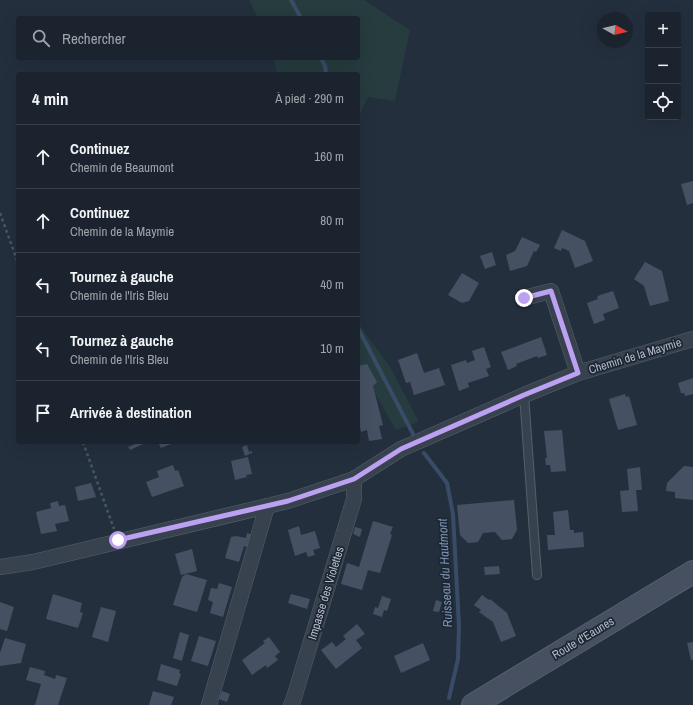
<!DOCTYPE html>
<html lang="fr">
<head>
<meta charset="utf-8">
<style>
  body { margin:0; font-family:"Archivo Narrow",sans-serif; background:#242b36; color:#f1f3f6 }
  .controls { position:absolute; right:12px; top:12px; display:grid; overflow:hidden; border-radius:4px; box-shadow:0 4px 16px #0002 }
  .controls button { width:36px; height:36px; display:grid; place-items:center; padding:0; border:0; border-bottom:1px solid #39404a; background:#1b232e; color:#f1f3f6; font:20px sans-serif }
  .compass { position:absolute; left:597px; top:12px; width:36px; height:36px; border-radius:50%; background:#1b232e; box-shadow:0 4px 16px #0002; rotate:98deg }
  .stop { position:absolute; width:12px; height:12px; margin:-9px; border:3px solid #bca0f2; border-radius:50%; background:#fff }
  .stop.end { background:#bca0f2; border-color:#fff; box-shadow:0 1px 4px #0008 }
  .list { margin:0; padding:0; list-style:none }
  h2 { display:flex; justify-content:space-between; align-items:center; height:52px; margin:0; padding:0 16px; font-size:17px }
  h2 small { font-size:13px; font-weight:400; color:#a0a4aa }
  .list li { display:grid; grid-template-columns:26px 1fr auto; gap:12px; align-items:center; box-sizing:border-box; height:64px; padding:0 16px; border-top:1px solid #39404a }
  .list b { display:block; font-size:15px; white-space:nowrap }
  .list p { margin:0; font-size:13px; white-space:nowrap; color:#a0a4aa }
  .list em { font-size:13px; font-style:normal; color:#a0a4aa }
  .icon { flex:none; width:22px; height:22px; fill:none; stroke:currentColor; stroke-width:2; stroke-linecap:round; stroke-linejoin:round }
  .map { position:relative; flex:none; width:693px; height:705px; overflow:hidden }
  .search { position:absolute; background:#1b232e; box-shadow:0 4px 16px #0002; left:16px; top:16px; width:344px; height:44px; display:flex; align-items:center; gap:10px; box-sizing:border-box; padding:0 14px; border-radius:4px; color:#a0a4aa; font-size:15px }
  .panel { position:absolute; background:#1b232e; box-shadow:0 4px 16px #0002; left:16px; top:72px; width:344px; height:372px; border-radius:4px }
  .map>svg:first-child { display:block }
</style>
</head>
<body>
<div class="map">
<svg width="693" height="705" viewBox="0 0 693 705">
  <rect width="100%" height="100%" fill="#242f3e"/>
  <g fill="#263c3f">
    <polygon points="249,0 364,0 410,30 395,101 368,97 358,119 358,74 277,74 274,58 358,58 358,18 258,18"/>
    <polygon points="358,323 390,367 419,422 396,430 358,363"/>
  </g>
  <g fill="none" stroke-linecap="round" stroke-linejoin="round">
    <g stroke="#394c67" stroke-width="4">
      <polyline points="291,0 301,18"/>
      <polyline points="321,58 325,66 326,74"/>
      <polyline points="358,328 413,434"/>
      <polyline points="424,453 447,483 453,514 459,626 458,659 449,698"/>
    </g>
  </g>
  <g fill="#455162">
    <polygon points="693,181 693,203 687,205 681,184"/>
    <polygon points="562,230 585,241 593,261 575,268 569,251 562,248 561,251 554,248"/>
    <polygon points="522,237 540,245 536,252 534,251 527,266 510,271 506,255 515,251"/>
    <polygon points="492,252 496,265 485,269 480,256"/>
    <polygon points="645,262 662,271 669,301 650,306 644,286 634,279"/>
    <polygon points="462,273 479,283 469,301 462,303 448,295"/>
    <polygon points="613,291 619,308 603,314 605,320 594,324 587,303 598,299 597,297 600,295"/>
    <polygon points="541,337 547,355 538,358 537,356 516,364 517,366 508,370 501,352"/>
    <polygon points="484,347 491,367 486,369 489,376 468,383 469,387 459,391 451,365 466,360 467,363 475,360 472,351"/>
    <polygon points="417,353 424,373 439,368 445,385 414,395 410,382 406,383 398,360"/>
    <polygon points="367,364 377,382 373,386 383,425 379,426 382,439 369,441 367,430 361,432 358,416 358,366"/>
    <polygon points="693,378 693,394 685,396 684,393 681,393 678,383"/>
    <polygon points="625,394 626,397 629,396 637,425 618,430 609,399"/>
    <polygon points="562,430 566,471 551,472 550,465 546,465 545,458 547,458 544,431"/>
    <polygon points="140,442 148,442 130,450 128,447"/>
    <polygon points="158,442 176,442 161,448"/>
    <polygon points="247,445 249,452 252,451 252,453 245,456 242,447"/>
    <polygon points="248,457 252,474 246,475 247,477 235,480 231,461"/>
    <polygon points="173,465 175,471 178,470 184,486 152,497 146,482 159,477 157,471"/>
    <polygon points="684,466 693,467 693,500 675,498 675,492 666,491 667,483"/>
    <polygon points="640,467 642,490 636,490 638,511 622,512 620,491 629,490 627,469"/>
    <polygon points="91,483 96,497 78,501 75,487"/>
    <polygon points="514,500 517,530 512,539 502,540 495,532 483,533 478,542 468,543 460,535 457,505"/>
    <polygon points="58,501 59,506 65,505 69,521 55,524 57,531 41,534 36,512 51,508 50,503"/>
    <polygon points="568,510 570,530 574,530 574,533 583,532 584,547 548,550 547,535 555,535 553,512"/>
    <polygon points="373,521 393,527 390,534 392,535 380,573 368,570 362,590 341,584 347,563 359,567"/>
    <polygon points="299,526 301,535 315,531 320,548 313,550 315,555 308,557 306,552 295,556 288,530"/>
    <polygon points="355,527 362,529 360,537 353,534"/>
    <polygon points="247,533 254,535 250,548 244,546 239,562 225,558 231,537 236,536 246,538"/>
    <polygon points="192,549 197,571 181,575 175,554"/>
    <polygon points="499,566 500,574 485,575 484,567"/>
    <polygon points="186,574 207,580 197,612 173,605 182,577"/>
    <polygon points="219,583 232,587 223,617 210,613 213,602 208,600 211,588 217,589"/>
    <polygon points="53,594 82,603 80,612 83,613 78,628 46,619"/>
    <polygon points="291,594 310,599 307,609 288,603"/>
    <polygon points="482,595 489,600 490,599 507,613 516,636 501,642 493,622 479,612 481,610 474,605"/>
    <polygon points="382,596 391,599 387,611 384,610 382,617 373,614 375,607 378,608"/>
    <polygon points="436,600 442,602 439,612 433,611"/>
    <polygon points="0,602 14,607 7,631 0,629"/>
    <polygon points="101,607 116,611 108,642 92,637"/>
    <polygon points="357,624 365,634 356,640 362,648 336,669 321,650 332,642 336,647 346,639 343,636"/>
    <polygon points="180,632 189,635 182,661 173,658"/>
    <polygon points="199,636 216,641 208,666 191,661"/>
    <polygon points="269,637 280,652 275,656 278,660 267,668 266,665 252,675 242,660 265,643 263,641"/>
    <polygon points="5,638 26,644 21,663 0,666 0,653"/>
    <polygon points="693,642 693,660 691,660 687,643"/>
    <polygon points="423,643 430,660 401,673 394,656"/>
    <polygon points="161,664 180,670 179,673 181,674 177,686 157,680"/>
    <polygon points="30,667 45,671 44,675 55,679 56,675 67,678 58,705 35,705 41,684 26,680"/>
    <polygon points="153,691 174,697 171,705 149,705"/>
    <polygon points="222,691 230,694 227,702 219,699"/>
  </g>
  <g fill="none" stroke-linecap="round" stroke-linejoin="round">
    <g stroke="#565f6c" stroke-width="10">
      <polyline id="service" points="524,395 537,575"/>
    </g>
    <g stroke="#565f6c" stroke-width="16">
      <g id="minor">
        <polyline points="524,298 551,291 578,373"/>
        <polyline points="0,567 33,562 288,501 354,479 401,449 524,395 578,373 693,339"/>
        <polyline points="209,705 267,506"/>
        <polyline points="291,705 293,701 354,499 354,479"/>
      </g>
    </g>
    <g stroke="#565f6c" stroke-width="24">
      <polyline id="secondary" points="473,705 693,572"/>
    </g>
    <g stroke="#44595c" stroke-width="2.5" stroke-dasharray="3 3" stroke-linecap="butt">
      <polyline points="0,213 18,263"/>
      <polyline points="83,442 114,529"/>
    </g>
    <use href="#service" stroke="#38414e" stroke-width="8"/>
    <use href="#minor" stroke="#38414e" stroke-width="15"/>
    <use href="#secondary" stroke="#465061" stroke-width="22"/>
  </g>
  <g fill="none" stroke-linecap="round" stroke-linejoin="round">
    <polyline stroke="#bca0f2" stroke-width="5" points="118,540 288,501 354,479 401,449 524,395 578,373 551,291 524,298"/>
  </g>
  <g text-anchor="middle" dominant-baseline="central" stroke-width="3.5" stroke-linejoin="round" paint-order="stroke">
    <g font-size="12" fill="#b4bcc9" stroke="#1d2633">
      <text transform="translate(635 356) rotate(-17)">Chemin de la Maymie</text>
      <text transform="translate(326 593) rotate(-73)">Impasse des Violettes</text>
      <text transform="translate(583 638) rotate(-31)">Route d'Eaunes</text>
    </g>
    <g font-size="13" font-style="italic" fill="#7c92b1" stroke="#1d2633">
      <text transform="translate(445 573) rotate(-93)">Ruisseau du Hautmont</text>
    </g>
  </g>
</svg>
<div class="controls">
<button>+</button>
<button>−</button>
<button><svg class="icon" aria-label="locate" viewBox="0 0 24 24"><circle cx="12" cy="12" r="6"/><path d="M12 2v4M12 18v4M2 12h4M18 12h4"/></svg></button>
</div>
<svg class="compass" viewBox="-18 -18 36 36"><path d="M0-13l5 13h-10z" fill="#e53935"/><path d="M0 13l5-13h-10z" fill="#a0a4aa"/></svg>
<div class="stop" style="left:118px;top:540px"></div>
<div class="stop end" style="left:524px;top:298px"></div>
<div class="search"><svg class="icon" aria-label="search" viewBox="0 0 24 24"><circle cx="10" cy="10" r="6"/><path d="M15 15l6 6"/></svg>Rechercher</div>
<section class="panel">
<h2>4 min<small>À pied · 290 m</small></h2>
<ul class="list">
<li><svg class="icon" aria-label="ahead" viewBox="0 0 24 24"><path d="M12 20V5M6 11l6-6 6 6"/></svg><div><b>Continuez</b><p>Chemin de Beaumont</p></div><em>160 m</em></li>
<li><svg class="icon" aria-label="ahead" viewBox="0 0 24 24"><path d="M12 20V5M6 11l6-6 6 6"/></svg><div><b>Continuez</b><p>Chemin de la Maymie</p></div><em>80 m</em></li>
<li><svg class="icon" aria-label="left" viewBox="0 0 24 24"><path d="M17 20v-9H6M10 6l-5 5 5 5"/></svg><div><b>Tournez à gauche</b><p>Chemin de l'Iris Bleu</p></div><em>40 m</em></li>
<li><svg class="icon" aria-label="left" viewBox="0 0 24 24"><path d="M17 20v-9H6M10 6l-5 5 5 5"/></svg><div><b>Tournez à gauche</b><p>Chemin de l'Iris Bleu</p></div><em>10 m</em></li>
<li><svg class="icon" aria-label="arrive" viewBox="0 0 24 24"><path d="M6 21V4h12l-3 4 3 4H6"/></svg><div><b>Arrivée à destination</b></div></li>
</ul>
</section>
</div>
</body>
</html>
